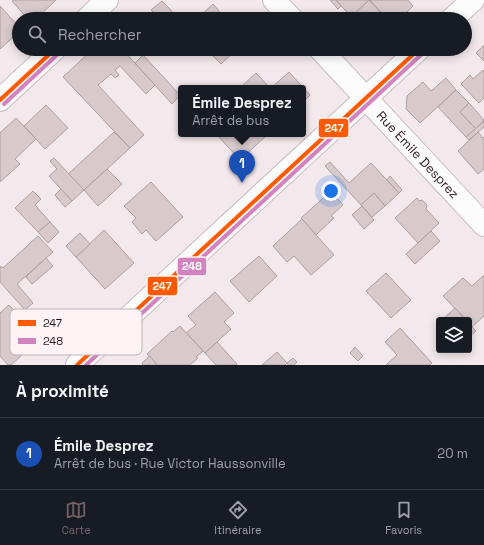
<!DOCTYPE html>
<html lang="fr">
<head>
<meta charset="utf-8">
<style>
  body { margin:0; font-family:"Space Grotesk",sans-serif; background:#20242c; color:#f1f3f6 }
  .controls { position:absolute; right:12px; bottom:12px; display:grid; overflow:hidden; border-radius:4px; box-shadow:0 2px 10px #0003 }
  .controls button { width:36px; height:36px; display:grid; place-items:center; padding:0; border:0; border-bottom:1px solid #363941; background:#171b24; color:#f1f3f6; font:20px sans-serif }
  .you { position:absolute; left:331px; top:191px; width:14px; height:14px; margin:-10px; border:3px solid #fff; border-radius:50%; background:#1a73e8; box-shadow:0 0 0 6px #1a73e833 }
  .badge { display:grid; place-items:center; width:26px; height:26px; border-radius:50%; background:#726267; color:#fff; font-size:13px; font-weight:700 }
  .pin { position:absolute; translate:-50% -33px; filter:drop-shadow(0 1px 2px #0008) }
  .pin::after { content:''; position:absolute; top:21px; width:14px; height:12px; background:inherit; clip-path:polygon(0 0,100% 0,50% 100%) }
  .popup { position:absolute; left:178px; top:85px; width:128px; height:52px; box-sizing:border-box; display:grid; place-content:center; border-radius:4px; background:#171b24; filter:drop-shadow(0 1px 3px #0005); font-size:13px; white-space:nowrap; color:#9ea1a6 }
  .popup b { font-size:15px; color:#f1f3f6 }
  .popup::after { content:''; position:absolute; left:50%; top:100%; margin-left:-8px; border:8px solid transparent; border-top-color:#171b24 }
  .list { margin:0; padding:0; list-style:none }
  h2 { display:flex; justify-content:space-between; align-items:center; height:52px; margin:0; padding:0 16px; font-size:17px }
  h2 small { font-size:13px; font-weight:400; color:#9ea1a6 }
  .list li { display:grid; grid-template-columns:26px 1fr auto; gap:12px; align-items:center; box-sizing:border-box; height:72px; padding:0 16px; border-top:1px solid #363941 }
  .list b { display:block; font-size:15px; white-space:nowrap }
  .list p { margin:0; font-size:13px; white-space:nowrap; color:#9ea1a6 }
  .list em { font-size:13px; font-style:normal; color:#9ea1a6 }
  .icon { flex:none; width:22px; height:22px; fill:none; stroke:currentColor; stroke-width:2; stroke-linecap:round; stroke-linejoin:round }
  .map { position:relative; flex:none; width:484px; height:365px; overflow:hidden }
  .search { position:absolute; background:#171b24; box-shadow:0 2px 10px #0003; left:12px; right:12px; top:12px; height:44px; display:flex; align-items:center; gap:10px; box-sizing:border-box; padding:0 14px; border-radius:22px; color:#9ea1a6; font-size:15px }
  .sheet { height:124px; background:#171b24 }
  nav { display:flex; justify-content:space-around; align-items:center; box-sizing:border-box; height:56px; border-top:1px solid #363941; background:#171b24; font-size:11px; color:#9ea1a6 }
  nav a { display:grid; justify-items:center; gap:2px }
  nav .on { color:#726267 }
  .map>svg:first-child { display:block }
</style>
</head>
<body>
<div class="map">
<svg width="484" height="365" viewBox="0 0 484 365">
  <rect width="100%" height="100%" fill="#f3e8eb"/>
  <g fill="#d8c9cb" stroke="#ada0a1">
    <polygon points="14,0 56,0 36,19 28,19 12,1"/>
    <polygon points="330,0 336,0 341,6 338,9"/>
    <polygon points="336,0 369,0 351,17"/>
    <polygon points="369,0 387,19 348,19 351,17"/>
    <polygon points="370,0 408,0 413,6 400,19 387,19"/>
    <polygon points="162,1 170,9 178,19 160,19 151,10"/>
    <polygon points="213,4 224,17 222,19 197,19"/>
    <polygon points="0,6 19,27 19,32 0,49"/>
    <polygon points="484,45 484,61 476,53"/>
    <polygon points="93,49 122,49 155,85 146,94 120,66 115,70 119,75 115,78 111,74 98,85 144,135 130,148 63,77"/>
    <polygon points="122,49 136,49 128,56"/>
    <polygon points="206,49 232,49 235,51 221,64"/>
    <polygon points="143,55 180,95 172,104 135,63"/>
    <polygon points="483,70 484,72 484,98 479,103 461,84 470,75 473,79"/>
    <polygon points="289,72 310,95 303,102 303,88 271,88"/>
    <polygon points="256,73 270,88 242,88 241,87"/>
    <polygon points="446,78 456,90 420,123 406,109 407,96 423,82 431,91"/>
    <polygon points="456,90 469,103 460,112 476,129 466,137 438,107"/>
    <polygon points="469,103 484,120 476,129 460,112"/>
    <polygon points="46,105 68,128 45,149 24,126"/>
    <polygon points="16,118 36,139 15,159 20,164 0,182 0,133"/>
    <polygon points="484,121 484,127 469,140 466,137"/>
    <polygon points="114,132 130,148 84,190 68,174"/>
    <polygon points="478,132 483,138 484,137 484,169 478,174 458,151"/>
    <polygon points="216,134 268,134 240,160"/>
    <polygon points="54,158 84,190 72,201 49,176 57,169 50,161"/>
    <polygon points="330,162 349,183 371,163 399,193 385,206 374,193 361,205 325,166"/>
    <polygon points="107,169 122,184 98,206 84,190"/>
    <polygon points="390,176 402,190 399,193 387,180"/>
    <polygon points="151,182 183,217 156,241 146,230 142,234 132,222 136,218 124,206"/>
    <polygon points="61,189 72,201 65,207 55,195"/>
    <polygon points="33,191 41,199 35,205 50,222 38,232 15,208"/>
    <polygon points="331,191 343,205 331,216 334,218 316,235 301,218"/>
    <polygon points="374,193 385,206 372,217 361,205"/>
    <polygon points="417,198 419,201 422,200 427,205 426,209 439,223 418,243 395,218"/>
    <polygon points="362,206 374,220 364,229 352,215"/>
    <polygon points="302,219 334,255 311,275 294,256 287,262 273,246"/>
    <polygon points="50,222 59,232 48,243 38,232"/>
    <polygon points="104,230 134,263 105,289 76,257"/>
    <polygon points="431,231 440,241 415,264 406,254"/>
    <polygon points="80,233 90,244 76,257 66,246"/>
    <polygon points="38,236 53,252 17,284 33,303 25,310 0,282 0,268 1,266 3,268"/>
    <polygon points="259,256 277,276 249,302 230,281"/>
    <polygon points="46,258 53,266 32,284 26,277"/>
    <polygon points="386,273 411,300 391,318 366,291"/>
    <polygon points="484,275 484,316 472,327 469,324 469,320 466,320 443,296 463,278 472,286"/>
    <polygon points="215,292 234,313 224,322 231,329 205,353 186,333 196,325 188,316"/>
    <polygon points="9,305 37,335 19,351 22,355 11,365 8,365 0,356 0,313"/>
    <polygon points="455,308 466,320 442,320"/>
    <polygon points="469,324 476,331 469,337"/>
    <polygon points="180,326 203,351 196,357 198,358 190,365 157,365 147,354 172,331 173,332"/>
    <polygon points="400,328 432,363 430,365 386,365 397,355 385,342"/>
    <polygon points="217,342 237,364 236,365 216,365 205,353"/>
    <polygon points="355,347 363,356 358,361 350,353"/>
    <polygon points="277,352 287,363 285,365 262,365"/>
    <polygon points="150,356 157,365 143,365 142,363"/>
    <polygon points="293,358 297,362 294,365 288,365 287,363"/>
  </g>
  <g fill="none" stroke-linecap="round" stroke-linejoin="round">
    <g stroke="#cbbdc1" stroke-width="24">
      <g id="minor">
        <polyline points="274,0 292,19"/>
        <polyline points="87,19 107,0"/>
        <polyline points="452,19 473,0"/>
        <path id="s1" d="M320,49L484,225"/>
        <polyline points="0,100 55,49"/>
        <polyline points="77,365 419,49"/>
      </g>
    </g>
    <use href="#minor" stroke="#fdfcfc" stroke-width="22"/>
    <g stroke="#fef4f6" stroke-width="7">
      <g id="bus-1">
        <polyline points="0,100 55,49"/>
        <polyline points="77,365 419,49"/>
      </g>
    </g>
    <g stroke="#fef4f6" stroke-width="7">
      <g id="bus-2">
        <polyline points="4,104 59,53"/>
        <polyline points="86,365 423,53"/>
      </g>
    </g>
    <use href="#bus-1" stroke="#ff5a00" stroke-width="4"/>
    <use href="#bus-2" stroke="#d282be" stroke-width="4"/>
  </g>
  <g text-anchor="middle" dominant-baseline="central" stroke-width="3" stroke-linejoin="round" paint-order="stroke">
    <g font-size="13" fill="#2c1a20" stroke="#fef4f6">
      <text stroke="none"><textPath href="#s1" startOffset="144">Rue Émile Desprez</textPath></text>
    </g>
  </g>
  <rect x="10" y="309" width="132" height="46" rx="6" fill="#fef4f6" stroke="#bfb3b6" stroke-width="1"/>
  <rect x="18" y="320" width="18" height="6" fill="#ff5a00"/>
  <rect x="18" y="338" width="18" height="6" fill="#d282be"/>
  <g font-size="11" fill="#2c1a20">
    <text x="43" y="327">247</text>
    <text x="43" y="345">248</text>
  </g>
  <g stroke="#fef4f6" stroke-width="1.5">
    <rect x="318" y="118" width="31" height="20" rx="4" fill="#ff5a00"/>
    <rect x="177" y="257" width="30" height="19" rx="4" fill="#d282be"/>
    <rect x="147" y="276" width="31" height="20" rx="4" fill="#ff5a00"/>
  </g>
  <g font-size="11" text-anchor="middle" font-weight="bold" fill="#fff">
    <text x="334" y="132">247</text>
    <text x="192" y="270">248</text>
    <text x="162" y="290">247</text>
  </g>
</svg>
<div class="controls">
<button><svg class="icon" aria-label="layers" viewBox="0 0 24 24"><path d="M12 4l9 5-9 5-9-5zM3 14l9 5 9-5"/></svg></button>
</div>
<div class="you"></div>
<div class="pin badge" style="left:242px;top:183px;background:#1a4fb4">1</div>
<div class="popup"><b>Émile Desprez</b>Arrêt de bus</div>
<div class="search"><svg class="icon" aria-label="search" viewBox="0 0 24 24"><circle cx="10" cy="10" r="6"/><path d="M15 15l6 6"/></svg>Rechercher</div>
</div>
<section class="sheet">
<h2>À proximité<small></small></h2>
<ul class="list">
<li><span class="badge" style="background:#1a4fb4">1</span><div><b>Émile Desprez</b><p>Arrêt de bus · Rue Victor Haussonville</p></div><em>20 m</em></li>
</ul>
</section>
<nav>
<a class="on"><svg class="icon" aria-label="map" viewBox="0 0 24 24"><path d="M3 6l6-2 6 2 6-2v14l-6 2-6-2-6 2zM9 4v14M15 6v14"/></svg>Carte</a>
<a><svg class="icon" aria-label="directions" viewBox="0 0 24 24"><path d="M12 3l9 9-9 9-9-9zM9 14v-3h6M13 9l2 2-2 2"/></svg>Itinéraire</a>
<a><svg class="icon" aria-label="saved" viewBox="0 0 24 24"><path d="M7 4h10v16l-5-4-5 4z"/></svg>Favoris</a>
</nav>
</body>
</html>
